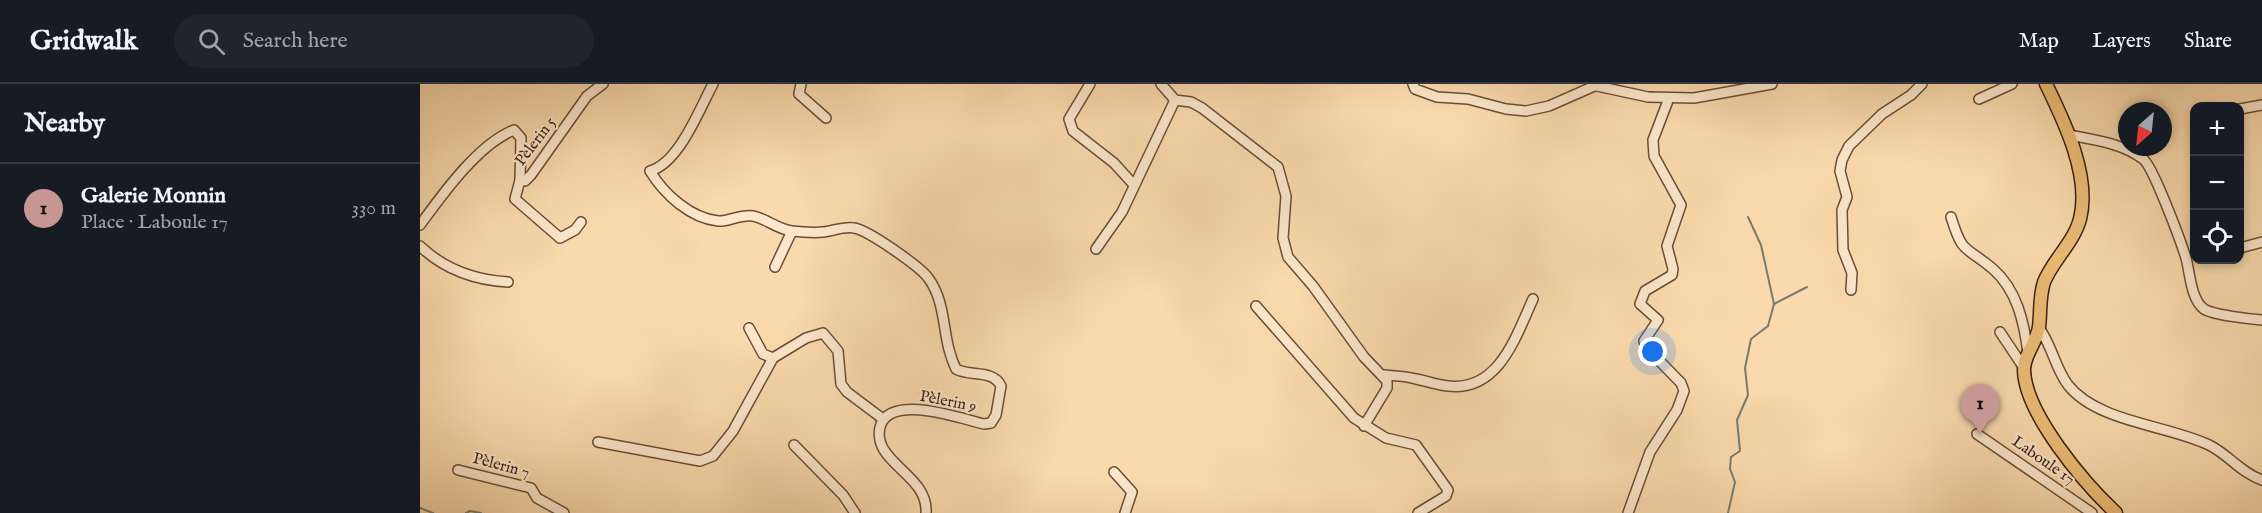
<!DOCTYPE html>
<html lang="en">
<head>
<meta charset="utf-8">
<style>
  body { margin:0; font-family:"IM FELL English",serif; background:#20242c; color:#f1f3f6 }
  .controls { position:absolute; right:18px; top:18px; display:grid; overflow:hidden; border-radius:12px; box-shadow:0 3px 9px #0003 }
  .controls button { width:54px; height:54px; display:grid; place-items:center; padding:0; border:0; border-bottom:2px solid #363941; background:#171b24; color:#f1f3f6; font:30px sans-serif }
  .compass { position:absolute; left:1698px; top:18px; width:54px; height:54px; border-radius:50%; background:#171b24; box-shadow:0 3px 9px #0003; rotate:207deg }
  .you { position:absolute; left:1233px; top:268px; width:21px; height:21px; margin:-15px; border:4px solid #fff; border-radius:50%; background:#1a73e8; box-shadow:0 0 0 9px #1a73e833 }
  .badge { display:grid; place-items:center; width:39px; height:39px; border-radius:50%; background:#c59692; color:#111; font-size:20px; font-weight:700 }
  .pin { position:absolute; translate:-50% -50px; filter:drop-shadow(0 2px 3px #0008) }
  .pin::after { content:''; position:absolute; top:32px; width:21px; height:18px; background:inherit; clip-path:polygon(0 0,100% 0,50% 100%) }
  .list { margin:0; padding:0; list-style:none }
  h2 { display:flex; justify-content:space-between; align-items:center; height:78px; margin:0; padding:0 24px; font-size:26px }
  h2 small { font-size:20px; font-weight:400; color:#9ea1a6 }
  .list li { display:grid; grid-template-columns:39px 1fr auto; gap:18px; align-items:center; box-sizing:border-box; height:90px; padding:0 24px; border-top:2px solid #363941 }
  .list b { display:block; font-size:22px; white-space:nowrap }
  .list p { margin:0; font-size:20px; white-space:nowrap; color:#9ea1a6 }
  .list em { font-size:20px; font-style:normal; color:#9ea1a6 }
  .icon { flex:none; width:33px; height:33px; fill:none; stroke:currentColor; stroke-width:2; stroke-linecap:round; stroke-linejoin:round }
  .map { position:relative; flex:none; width:1842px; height:429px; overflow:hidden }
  header { display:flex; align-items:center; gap:36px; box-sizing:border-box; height:84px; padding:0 30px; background:#171b24; border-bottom:2px solid #363941 }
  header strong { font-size:28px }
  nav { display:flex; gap:33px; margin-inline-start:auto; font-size:21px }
  .search { width:420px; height:54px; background:#20242c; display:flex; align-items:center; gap:15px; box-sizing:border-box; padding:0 21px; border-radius:33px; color:#9ea1a6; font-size:22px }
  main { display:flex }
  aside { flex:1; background:#171b24 }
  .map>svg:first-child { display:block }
</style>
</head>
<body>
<header>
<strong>Gridwalk</strong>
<div class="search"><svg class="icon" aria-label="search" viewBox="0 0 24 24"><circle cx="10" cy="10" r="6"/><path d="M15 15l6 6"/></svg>Search here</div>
<nav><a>Map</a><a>Layers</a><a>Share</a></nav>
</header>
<main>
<aside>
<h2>Nearby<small></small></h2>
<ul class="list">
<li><span class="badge">1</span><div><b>Galerie Monnin</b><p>Place · Laboule 17</p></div><em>330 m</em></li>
</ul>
</aside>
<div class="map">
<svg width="1842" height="429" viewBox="0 0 1842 429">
  <rect width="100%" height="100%" fill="#fadaad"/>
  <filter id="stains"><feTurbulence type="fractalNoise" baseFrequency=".00333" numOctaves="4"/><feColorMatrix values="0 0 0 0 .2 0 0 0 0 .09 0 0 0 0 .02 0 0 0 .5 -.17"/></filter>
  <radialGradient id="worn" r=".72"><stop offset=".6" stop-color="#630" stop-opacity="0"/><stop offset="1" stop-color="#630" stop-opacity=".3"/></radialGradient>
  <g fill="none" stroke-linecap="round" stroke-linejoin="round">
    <g stroke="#767c72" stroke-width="2">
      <polyline points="1328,133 1341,161 1354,220"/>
      <polyline points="0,424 13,429"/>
      <polyline points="46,429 50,427 61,429"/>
      <polyline points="1308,429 1315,398 1310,385 1311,373 1320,367 1317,336 1328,311 1325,284 1331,255 1348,242 1354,220 1387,203"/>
    </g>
    <g stroke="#694e3a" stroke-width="12">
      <g id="minor">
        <path d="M293,0C279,26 259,79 230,87C244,110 270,134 298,137C308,138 320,130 333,132C345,134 355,144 371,147C381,148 393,149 403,148C412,147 425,142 434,144C448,146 501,183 509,195C528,222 521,255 536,285C550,293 573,285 581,302L576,331L571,339L564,340C542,335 474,310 461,340C458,348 459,358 464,366C477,387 508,400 506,429"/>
        <polyline points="381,0 379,10 406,34"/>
        <polyline points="670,0 649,35 653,47 694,79 714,101"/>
        <polyline points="741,0 755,16 771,18 782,24 858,83 866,112 863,154 868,173 893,202 944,273 967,297 967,304 944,342"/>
        <polyline points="993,0 995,5 1017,13 1048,15 1086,25 1106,27 1129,22 1179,0"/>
        <polyline points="1177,2 1228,13 1274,14 1352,0"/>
        <polyline points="1559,15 1592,0"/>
        <polyline points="1820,25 1842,21"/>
        <path d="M1649,51C1674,56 1702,59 1723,75C1733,82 1761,158 1766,174C1770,189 1771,216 1784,225C1793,231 1830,235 1842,236"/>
        <polyline points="100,96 105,97 111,91 167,12 183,0"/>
        <path d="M1531,133C1543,172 1545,161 1573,185C1597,206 1604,238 1608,269"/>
        <path d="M0,141C22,111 58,60 94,46L101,54L100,96L95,115L140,154L155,146L161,138"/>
        <path d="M0,162C25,186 54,196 88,198"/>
        <polyline points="1820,164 1842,158"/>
        <polyline points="676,165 702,128 755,16"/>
        <polyline points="355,183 372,147"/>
        <polyline points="1431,206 1432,189 1423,166 1422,126 1427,113 1420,87 1422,76 1429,62 1462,30 1491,11 1502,0"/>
        <polyline points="836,222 934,334 966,354 996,361 1028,406 1026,412 998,429"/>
        <polyline points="329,244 343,270 353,274 386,254 403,249 418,267 421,300 427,308 463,335"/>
        <path d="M1619,244C1632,261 1635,284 1648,301C1677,338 1747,341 1789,361C1808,370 1821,389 1842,396"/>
        <polyline points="1580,248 1604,284"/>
        <path d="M964,291C975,292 986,292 996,295C1007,297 1017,301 1028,302C1079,308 1096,252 1113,215"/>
        <polyline points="1557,350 1672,429"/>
        <polyline points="178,358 280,377 293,372 313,347 353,274"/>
        <polyline points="374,361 423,411 435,429"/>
        <polyline points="38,386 111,404 117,414 144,429"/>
        <polyline points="694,388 712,408 705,429"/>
        <polyline points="1208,429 1230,368 1257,326 1264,307 1261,299 1226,263 1224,257 1238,236 1220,220 1225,207 1252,191 1253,185 1247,162 1261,121 1234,72 1233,56 1249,14"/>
      </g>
    </g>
    <g stroke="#391f13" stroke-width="15">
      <path id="major" d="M1626,0C1644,37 1671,92 1660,135C1654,158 1633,176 1624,198C1619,214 1621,227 1619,243C1617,258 1604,270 1604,286C1605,330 1665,400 1696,429"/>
    </g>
    <use href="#minor" stroke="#fce7ca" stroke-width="9"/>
    <use href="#major" stroke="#edbd76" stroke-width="12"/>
  </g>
  <g text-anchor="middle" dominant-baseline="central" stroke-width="4.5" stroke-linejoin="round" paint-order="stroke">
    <g font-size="16" fill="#391f13" stroke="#fce7ca">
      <text transform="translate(116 58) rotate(-53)">Pèlerin 5</text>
      <text transform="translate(528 318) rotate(11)">Pèlerin 9</text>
      <text transform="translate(1623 377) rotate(35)">Laboule 17</text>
      <text transform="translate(81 382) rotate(15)">Pèlerin 7</text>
    </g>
  </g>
  <rect width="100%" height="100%" filter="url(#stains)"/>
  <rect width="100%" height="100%" fill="url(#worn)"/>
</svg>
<div class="controls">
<button>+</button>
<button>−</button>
<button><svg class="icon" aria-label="locate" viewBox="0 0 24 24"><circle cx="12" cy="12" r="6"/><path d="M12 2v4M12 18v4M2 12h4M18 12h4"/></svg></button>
</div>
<svg class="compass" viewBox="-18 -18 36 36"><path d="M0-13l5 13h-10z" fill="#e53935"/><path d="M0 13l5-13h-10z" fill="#9ea1a6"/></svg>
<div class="you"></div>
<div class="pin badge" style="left:1560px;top:350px">1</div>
</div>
</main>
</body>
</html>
